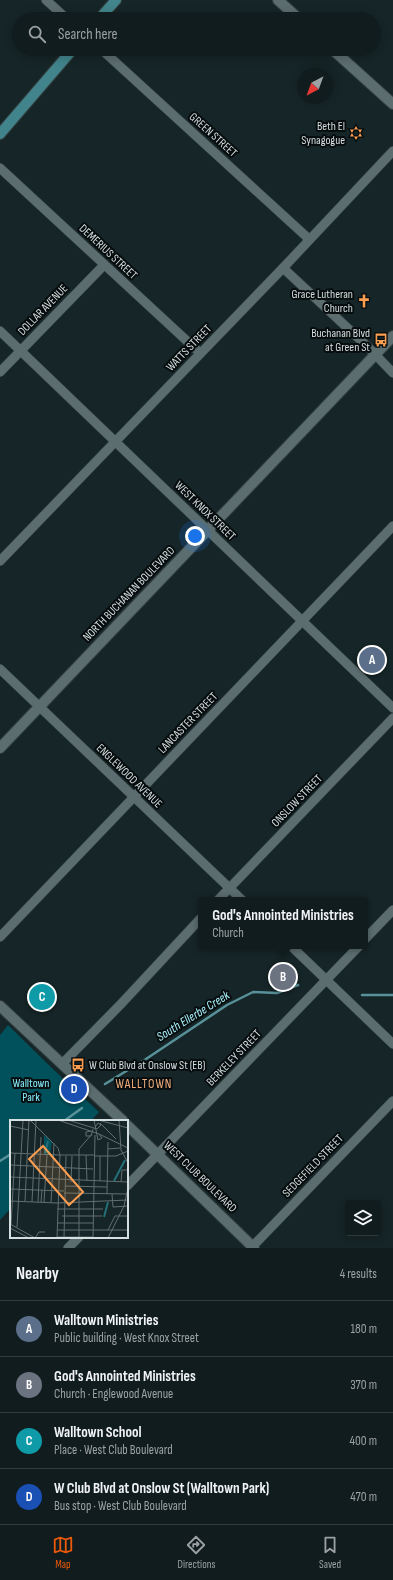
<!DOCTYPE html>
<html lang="en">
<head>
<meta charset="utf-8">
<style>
  body { margin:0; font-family:"Sofia Sans Condensed",sans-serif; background:#1e292a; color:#f1f3f6 }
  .controls { position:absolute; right:12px; bottom:12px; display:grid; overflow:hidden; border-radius:4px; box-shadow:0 2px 10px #0003 }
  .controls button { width:36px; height:36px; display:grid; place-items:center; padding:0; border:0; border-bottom:1px solid #303a3b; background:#101c1d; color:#f1f3f6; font:20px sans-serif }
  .compass { position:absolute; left:297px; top:68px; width:36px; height:36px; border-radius:50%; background:#101c1d; box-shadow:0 2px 10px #0003; rotate:221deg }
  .you { position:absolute; left:195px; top:536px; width:14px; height:14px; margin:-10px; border:3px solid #fff; border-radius:50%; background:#1a73e8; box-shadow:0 0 0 6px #1a73e833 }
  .badge { display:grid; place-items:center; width:26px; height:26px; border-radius:50%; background:#ea580c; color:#fff; font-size:13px; font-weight:700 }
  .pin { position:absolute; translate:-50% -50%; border:2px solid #fff; box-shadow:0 1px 4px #0006 }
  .popup { position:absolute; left:198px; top:897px; width:170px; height:52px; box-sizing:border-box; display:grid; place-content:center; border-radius:4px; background:#101c1d; filter:drop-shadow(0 1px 3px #0005); font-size:13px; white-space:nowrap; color:#9ca1a4 }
  .popup b { font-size:15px; color:#f1f3f6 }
  .popup::after { content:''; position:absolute; left:50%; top:100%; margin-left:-8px; border:8px solid transparent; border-top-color:#101c1d }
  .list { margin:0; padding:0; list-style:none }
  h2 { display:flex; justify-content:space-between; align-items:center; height:52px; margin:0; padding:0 16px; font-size:17px }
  h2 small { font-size:13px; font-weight:400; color:#9ca1a4 }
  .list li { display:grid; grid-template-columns:26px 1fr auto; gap:12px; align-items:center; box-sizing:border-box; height:56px; padding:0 16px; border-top:1px solid #303a3b }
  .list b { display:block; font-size:15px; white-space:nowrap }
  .list p { margin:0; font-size:13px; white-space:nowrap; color:#9ca1a4 }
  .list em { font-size:13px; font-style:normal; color:#9ca1a4 }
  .icon { flex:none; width:22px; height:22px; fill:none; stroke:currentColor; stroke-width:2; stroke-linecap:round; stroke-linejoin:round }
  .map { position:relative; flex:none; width:393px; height:1248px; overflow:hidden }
  .search { position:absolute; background:#101c1d; box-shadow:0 2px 10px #0003; left:12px; right:12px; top:12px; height:44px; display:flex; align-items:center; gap:10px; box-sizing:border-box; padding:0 14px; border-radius:22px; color:#9ca1a4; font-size:15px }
  .sheet { height:276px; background:#101c1d }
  nav { display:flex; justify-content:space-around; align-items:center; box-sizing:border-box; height:56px; border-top:1px solid #303a3b; background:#101c1d; font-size:11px; color:#9ca1a4 }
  nav a { display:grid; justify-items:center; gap:2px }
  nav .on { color:#ea580c }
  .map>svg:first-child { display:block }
</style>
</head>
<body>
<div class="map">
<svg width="393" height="1248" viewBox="0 0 393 1248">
  <rect width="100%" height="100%" fill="#162527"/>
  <polygon fill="#00515b" points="8,1025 55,1071 99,1112 91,1121 11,1121 11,1208 0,1220 0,1035"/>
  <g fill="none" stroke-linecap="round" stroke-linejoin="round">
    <g stroke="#589199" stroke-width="2.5">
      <polyline points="362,995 393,995"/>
      <polyline points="105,1084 146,1059 227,1005 253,992 277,993 298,985"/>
      <polyline points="64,1121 82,1108"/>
      <polyline points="0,1161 11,1154"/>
    </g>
    <g stroke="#354042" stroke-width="10">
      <g id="minor">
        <polyline points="46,0 67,19"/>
        <polyline points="101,49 309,239"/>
        <polyline points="0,168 200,353"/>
        <polyline points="283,268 368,347 393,373"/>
        <polyline points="0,331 393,708"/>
        <polyline points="0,372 104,265"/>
        <polyline points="0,561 283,268 393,151"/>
        <polyline points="0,669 242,900"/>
        <polyline points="218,900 393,718"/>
        <polyline points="0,937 393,526"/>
        <polyline points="365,939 393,910"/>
        <polyline points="291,946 393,1044"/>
        <polyline points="62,1064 121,1004 201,918"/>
        <polyline points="127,1186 359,946"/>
        <polyline points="68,1248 79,1237"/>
        <polyline points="251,1248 393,1101"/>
      </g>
    </g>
    <g stroke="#354042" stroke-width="12">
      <g id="tertiary">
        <polyline points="278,0 299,19"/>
        <polyline points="332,49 393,104"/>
        <polyline points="0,748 393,336"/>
        <polyline points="0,1006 123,1121"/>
        <polyline points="127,1125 254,1248"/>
      </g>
    </g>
    <g stroke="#354042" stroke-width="12">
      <g id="secondary">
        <polyline points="99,19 116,0"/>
        <polyline points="0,134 73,49"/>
      </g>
    </g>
    <use href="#minor" stroke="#5c6d6f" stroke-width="9"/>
    <use href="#tertiary" stroke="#5c6d6f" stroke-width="10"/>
    <use href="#secondary" stroke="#41848b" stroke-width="10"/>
  </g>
  <defs>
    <g id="synagogue-bare" transform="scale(1.08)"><path d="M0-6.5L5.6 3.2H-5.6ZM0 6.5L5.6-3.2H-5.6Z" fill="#fb9e51" stroke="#070d0e" stroke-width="2.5" paint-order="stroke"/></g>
    <g id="church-bare" transform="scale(1.08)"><path d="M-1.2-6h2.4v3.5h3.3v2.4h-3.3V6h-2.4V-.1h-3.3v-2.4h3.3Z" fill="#fb9e51" stroke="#070d0e" stroke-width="2.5" paint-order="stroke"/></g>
    <g id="bus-bare" transform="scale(1.08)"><path d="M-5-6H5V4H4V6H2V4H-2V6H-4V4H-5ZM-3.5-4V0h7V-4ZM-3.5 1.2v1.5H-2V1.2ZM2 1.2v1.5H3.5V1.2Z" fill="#fb9e51" stroke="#070d0e" stroke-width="2.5" paint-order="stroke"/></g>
  </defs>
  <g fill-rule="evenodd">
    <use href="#synagogue-bare" x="356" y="133"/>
    <use href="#church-bare" x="364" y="301"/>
    <use href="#bus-bare" x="381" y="340"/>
    <use href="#bus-bare" x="78" y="1065"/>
  </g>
  <g text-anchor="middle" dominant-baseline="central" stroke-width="4" stroke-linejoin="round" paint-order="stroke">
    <g font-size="12" fill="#d5dfe0" stroke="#070d0e" text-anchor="end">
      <text x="345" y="126">Beth El<tspan x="345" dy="14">Synagogue</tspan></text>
      <text x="353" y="294">Grace Lutheran<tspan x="353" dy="14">Church</tspan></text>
      <text x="370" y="333">Buchanan Blvd<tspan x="370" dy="14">at Green St</tspan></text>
      <text x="89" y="1065" text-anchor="start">W Club Blvd at Onslow St (EB)</text>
    </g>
    <g font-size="12" fill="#d5dfe0" stroke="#070d0e">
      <text transform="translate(213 135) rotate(42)">GREEN STREET</text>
      <text transform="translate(108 252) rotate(43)">DEMERIUS STREET</text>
      <text transform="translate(43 310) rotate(-46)">DOLLAR AVENUE</text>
      <text transform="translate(189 348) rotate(-46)">WATTS STREET</text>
      <text transform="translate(205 511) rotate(44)">WEST KNOX STREET</text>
      <text transform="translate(129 594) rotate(-46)">NORTH BUCHANAN BOULEVARD</text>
      <text transform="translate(188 723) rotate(-46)">LANCASTER STREET</text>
      <text transform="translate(129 776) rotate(44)">ENGLEWOOD AVENUE</text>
      <text transform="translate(297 801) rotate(-46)">ONSLOW STREET</text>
      <text transform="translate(234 1058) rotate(-46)">BERKELEY STREET</text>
      <text transform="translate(313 1166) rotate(-46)">SEDGEFIELD STREET</text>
      <text transform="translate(200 1177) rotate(44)">WEST CLUB BOULEVARD</text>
    </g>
    <g font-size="12" fill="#87eefd" stroke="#070d0e">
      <text x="31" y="1083">Walltown<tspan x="31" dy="14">Park</tspan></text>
    </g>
    <g font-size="13" font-style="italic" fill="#a7f0fb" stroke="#070d0e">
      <text transform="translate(193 1016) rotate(-32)">South Ellerbe Creek</text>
    </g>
    <g font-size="13" letter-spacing="1" fill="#f2b07f" stroke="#070d0e">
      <text x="144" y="1084">WALLTOWN</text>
    </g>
  </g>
  <g transform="translate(10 1120)">
    <rect width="118" height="118" fill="#162527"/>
    <path d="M34,15L42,22L40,35L34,34Z" fill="#00515b"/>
    <path fill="none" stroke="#23707a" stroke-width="2" d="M35,33L38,21M104,61L115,40M94,97L98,82"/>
    <path fill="none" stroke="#626f71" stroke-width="1" d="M20,0L48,28L50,35H84M48,0L89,14L118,28M58,0L87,9L91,5L88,3L85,7M84,0L88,20L92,18L89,14M88,0L118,8M109,0L111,30L118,43M90,3L106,19M0,6L19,10M81,11L76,12V16H81L83,9M98,29L110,28M0,33L50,35L47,118M76,35L77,61M84,36H106L118,31M0,45L83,49M0,57L118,62M90,61V36M61,62L62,36M111,62L112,50H118M55,66L97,67M0,69L54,71M54,73L118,74M97,74L98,22M102,74L103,87L118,86M0,81L47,83L118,80M15,81L19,0M22,82L26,0M28,82L31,17M31,82L32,70M34,82L37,35M41,83L44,23M47,89H93M52,96H92M48,103H83M0,104L25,118M1,105L5,33M7,107L13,0M0,108L19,118M47,110H118M98,110L105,96H118M47,117H83M25,118L29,112H35M54,118L56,36M69,118V29L82,14M83,118L85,15M98,118L114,86L118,68"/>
    <path fill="#fb9e51" fill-opacity="0.15" stroke="#fb9e51" stroke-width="2" d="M33,26L73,72L59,85L19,39Z"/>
    <rect width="118" height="118" fill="none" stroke="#d5dfe0" stroke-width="2"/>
  </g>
</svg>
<div class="controls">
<button><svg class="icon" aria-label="layers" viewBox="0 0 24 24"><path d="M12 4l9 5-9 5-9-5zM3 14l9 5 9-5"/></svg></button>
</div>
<svg class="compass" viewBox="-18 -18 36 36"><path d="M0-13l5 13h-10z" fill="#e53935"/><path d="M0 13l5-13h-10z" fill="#9ca1a4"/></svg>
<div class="you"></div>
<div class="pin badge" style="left:372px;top:660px;background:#5c6f8a">A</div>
<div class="pin badge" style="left:283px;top:977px;background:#6b7280">B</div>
<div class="popup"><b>God's Annointed Ministries</b>Church</div>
<div class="pin badge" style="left:42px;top:997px;background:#0f9aa8">C</div>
<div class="pin badge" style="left:74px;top:1089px;background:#1a4fb4">D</div>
<div class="search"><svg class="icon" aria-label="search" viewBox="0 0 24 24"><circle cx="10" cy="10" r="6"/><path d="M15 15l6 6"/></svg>Search here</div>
</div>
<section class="sheet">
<h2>Nearby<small>4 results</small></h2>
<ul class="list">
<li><span class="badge" style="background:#5c6f8a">A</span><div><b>Walltown Ministries</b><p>Public building · West Knox Street</p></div><em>180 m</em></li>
<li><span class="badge" style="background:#6b7280">B</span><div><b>God's Annointed Ministries</b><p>Church · Englewood Avenue</p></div><em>370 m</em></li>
<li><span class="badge" style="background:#0f9aa8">C</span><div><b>Walltown School</b><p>Place · West Club Boulevard</p></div><em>400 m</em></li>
<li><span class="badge" style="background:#1a4fb4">D</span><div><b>W Club Blvd at Onslow St (Walltown Park)</b><p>Bus stop · West Club Boulevard</p></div><em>470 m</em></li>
</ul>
</section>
<nav>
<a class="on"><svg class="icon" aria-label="map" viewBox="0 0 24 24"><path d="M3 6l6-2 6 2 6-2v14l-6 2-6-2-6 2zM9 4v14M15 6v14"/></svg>Map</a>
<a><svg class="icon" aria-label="directions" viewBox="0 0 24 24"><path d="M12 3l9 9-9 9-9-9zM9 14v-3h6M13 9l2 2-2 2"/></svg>Directions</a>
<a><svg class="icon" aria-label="saved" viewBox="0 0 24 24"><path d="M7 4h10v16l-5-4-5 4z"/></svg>Saved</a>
</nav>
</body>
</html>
